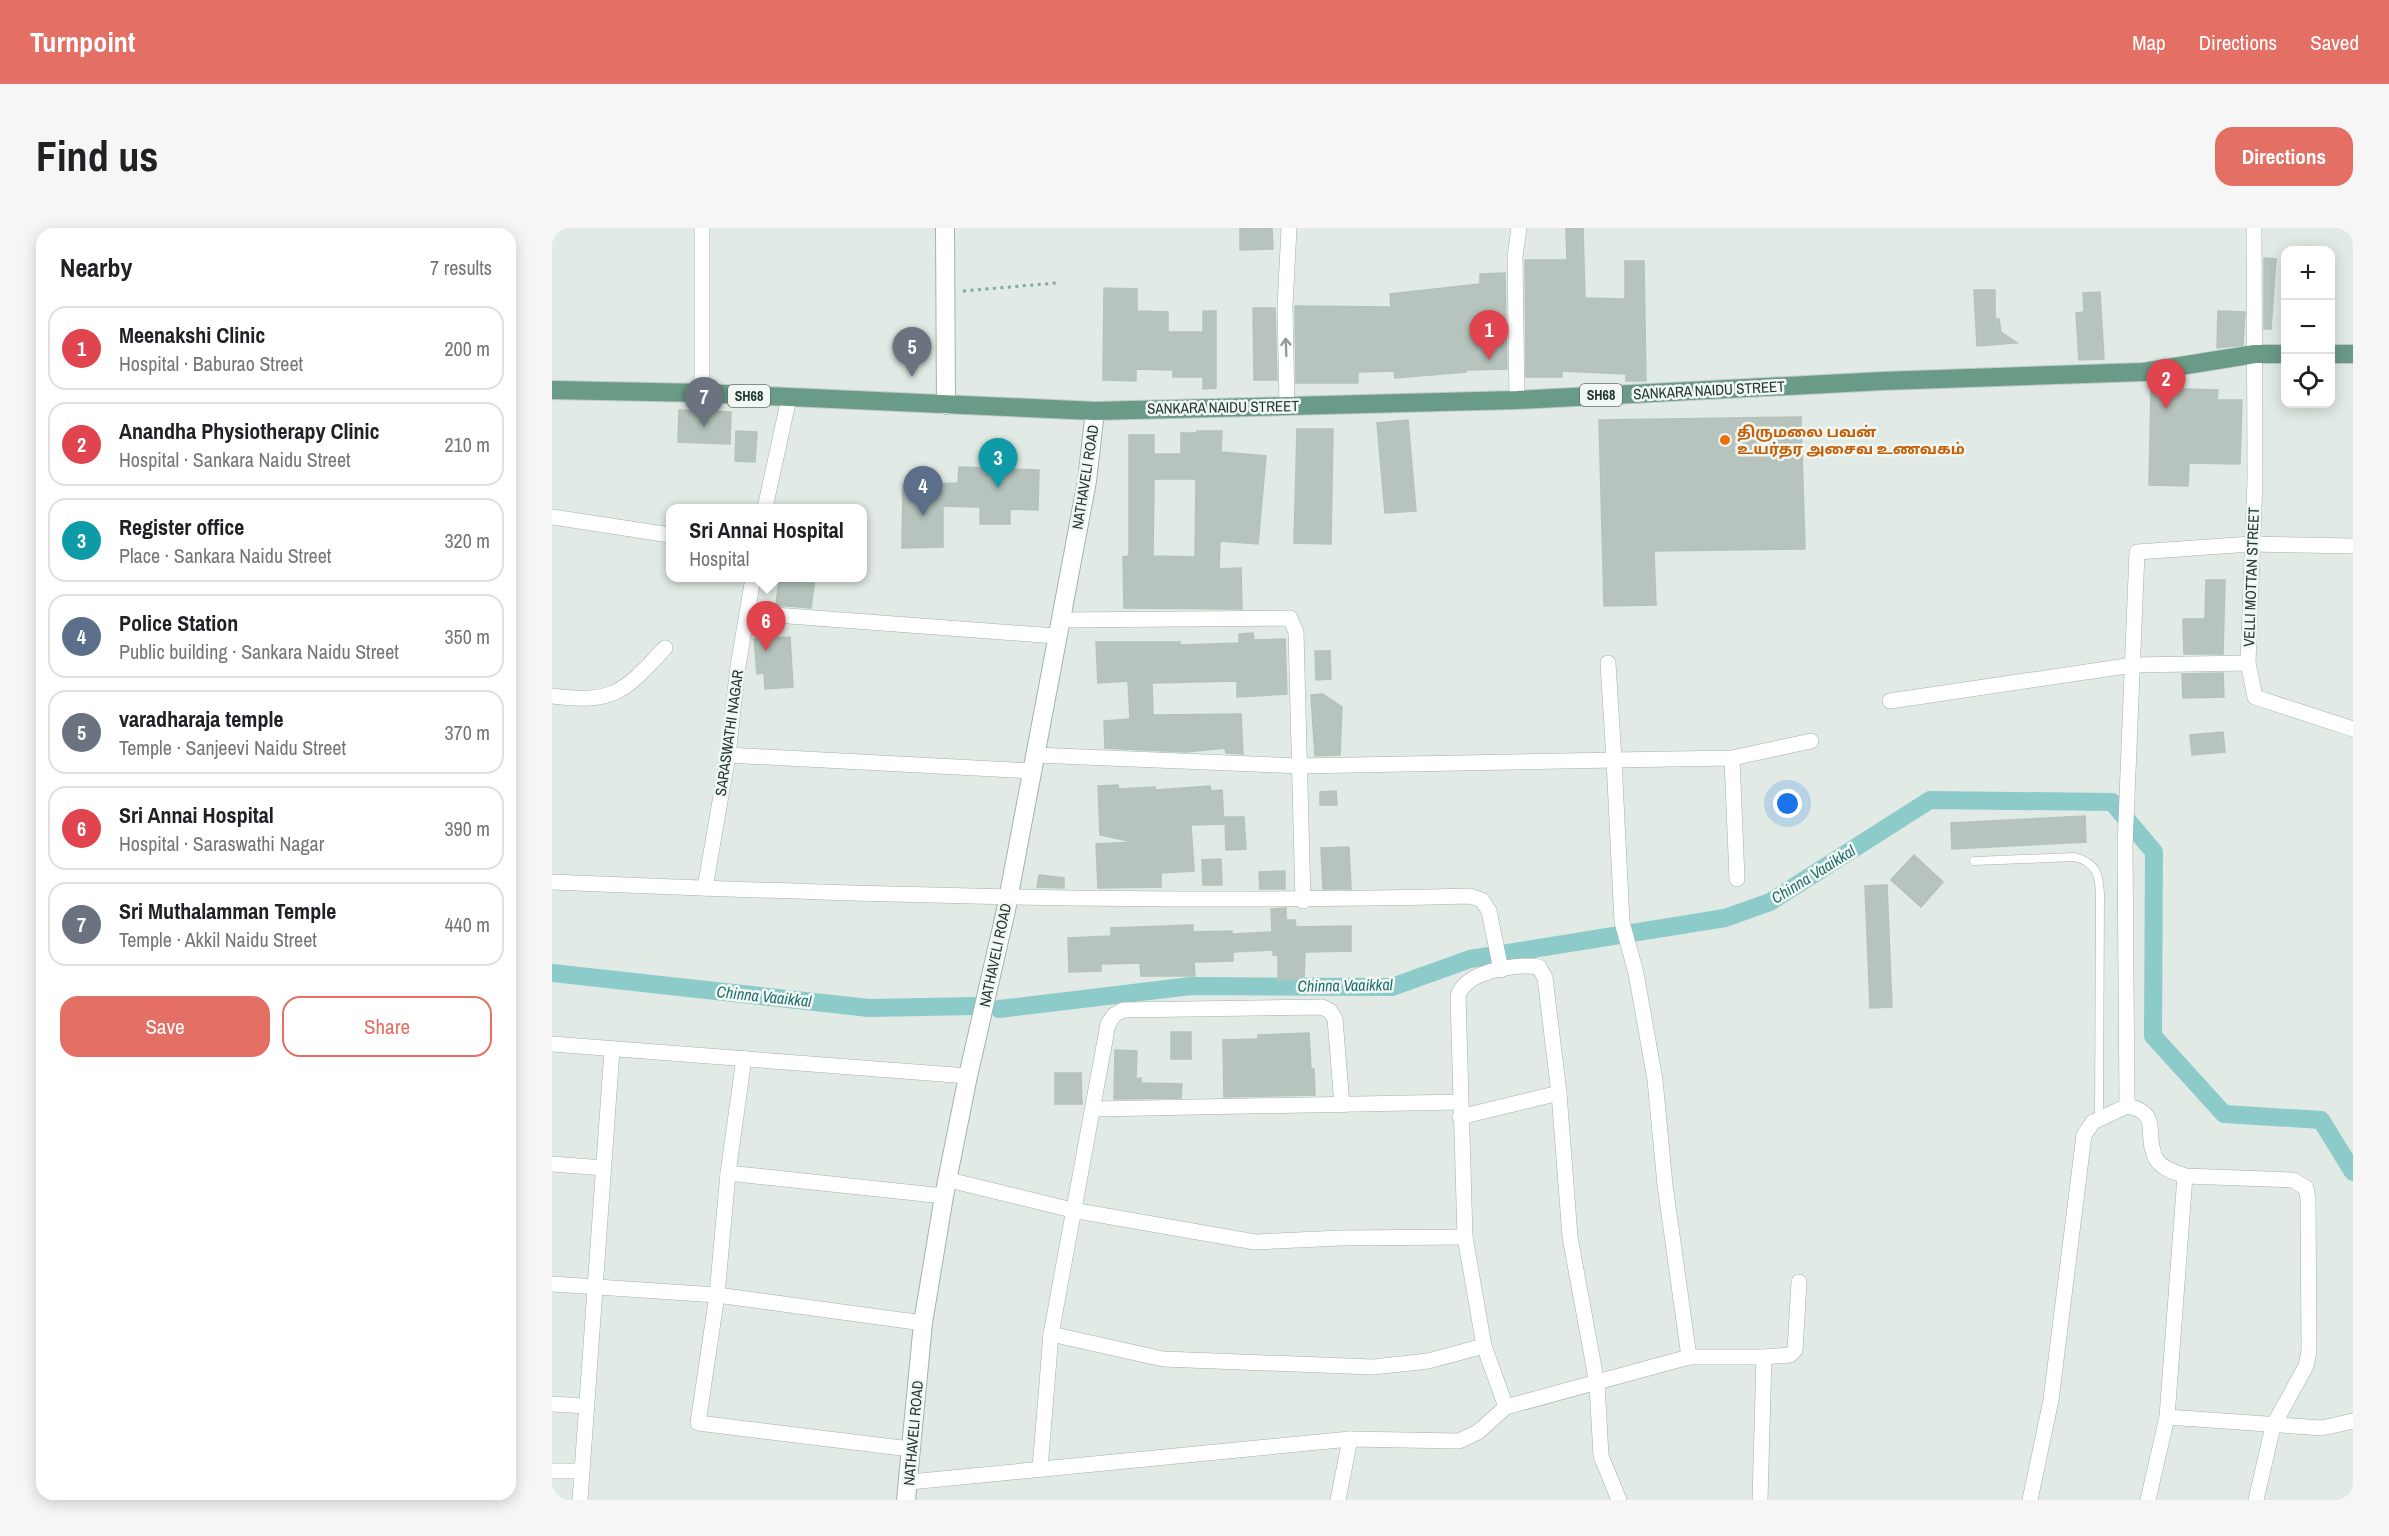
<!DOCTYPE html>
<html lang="en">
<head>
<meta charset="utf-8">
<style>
  body { margin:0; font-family:"Archivo Narrow","Noto Sans Tamil",sans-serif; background:#f6f6f6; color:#202124 }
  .controls { position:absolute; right:18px; top:18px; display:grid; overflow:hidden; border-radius:12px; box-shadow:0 3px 15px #0003 }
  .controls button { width:54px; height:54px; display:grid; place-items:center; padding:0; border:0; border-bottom:2px solid #e0e0e0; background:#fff; color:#202124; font:30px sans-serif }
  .you { position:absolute; left:1236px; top:576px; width:21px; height:21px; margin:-15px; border:4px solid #fff; border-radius:50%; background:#1a73e8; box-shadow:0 0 0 9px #1a73e833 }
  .badge { display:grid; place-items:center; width:39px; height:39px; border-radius:50%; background:#e46f64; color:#fff; font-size:20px; font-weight:700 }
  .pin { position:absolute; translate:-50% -50px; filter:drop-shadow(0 2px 3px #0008) }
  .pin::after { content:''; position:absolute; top:32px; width:21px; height:18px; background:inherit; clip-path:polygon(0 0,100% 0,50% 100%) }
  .popup { position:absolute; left:114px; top:276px; width:201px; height:78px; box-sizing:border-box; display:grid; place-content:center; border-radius:12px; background:#fff; filter:drop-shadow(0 2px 4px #0005); font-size:20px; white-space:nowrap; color:#757577 }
  .popup b { font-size:22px; color:#202124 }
  .popup::after { content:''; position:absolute; left:50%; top:100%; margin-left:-12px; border:12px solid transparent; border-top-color:#fff }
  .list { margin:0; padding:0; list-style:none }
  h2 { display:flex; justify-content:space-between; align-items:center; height:78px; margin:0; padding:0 24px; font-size:26px }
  h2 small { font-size:20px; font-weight:400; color:#757577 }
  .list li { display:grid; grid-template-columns:39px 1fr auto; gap:18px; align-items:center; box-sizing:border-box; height:84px; margin:0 12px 12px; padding:0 12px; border:2px solid #e0e0e0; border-radius:18px }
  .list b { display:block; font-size:22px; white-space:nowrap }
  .list p { margin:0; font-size:20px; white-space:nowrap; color:#757577 }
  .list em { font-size:20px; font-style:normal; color:#757577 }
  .actions { display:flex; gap:12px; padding:18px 24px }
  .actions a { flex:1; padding:14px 0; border:2px solid #e46f64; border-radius:18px; text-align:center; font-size:21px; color:#e46f64 }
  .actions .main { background:#e46f64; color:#fff }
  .icon { flex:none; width:33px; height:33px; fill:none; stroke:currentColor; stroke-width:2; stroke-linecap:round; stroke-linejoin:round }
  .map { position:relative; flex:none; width:1801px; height:1272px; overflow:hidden; border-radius:18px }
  header { display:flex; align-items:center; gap:36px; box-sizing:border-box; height:84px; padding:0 30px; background:#e46f64; color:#fff }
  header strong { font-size:28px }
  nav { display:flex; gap:33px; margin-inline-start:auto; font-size:21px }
  .intro { display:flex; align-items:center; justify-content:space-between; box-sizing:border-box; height:144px; padding:0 36px }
  h1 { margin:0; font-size:42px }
  .button { padding:15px 27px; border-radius:18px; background:#e46f64; color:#fff; font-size:21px; font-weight:700 }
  main { display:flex; gap:36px; padding:0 36px }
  aside { flex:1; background:#fff; border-radius:18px; box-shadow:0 3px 15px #0003 }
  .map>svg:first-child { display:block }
</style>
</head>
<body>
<header>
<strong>Turnpoint</strong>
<nav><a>Map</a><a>Directions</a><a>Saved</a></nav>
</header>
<div class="intro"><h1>Find us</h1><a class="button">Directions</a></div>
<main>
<aside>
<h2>Nearby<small>7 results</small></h2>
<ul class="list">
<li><span class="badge" style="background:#e0444e">1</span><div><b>Meenakshi Clinic</b><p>Hospital · Baburao Street</p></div><em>200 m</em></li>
<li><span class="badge" style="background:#e0444e">2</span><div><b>Anandha Physiotherapy Clinic</b><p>Hospital · Sankara Naidu Street</p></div><em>210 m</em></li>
<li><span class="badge" style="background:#0f9aa8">3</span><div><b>Register office</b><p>Place · Sankara Naidu Street</p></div><em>320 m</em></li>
<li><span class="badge" style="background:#5c6f8a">4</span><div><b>Police Station</b><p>Public building · Sankara Naidu Street</p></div><em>350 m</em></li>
<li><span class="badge" style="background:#6b7280">5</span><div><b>varadharaja temple</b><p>Temple · Sanjeevi Naidu Street</p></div><em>370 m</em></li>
<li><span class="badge" style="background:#e0444e">6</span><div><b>Sri Annai Hospital</b><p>Hospital · Saraswathi Nagar</p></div><em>390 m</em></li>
<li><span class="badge" style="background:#6b7280">7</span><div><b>Sri Muthalamman Temple</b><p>Temple · Akkil Naidu Street</p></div><em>440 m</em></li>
</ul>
<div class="actions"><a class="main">Save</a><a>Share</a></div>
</aside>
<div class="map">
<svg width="1801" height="1272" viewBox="0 0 1801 1272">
  <rect width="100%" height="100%" fill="#e1eae4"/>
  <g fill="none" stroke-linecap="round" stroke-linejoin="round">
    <g stroke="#8dcaca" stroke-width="18">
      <polyline points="0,745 317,780 424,778"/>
      <polyline points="447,781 639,758 840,759 918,731 1173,690 1218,674 1378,572 1560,574 1602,624 1601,808 1672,886 1769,892 1801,944"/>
    </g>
  </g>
  <g fill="#b6c4bd" stroke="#b4c3ba" stroke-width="1.5" fill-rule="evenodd">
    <polygon points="688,0 720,0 721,21 688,22"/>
    <polygon points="1014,0 1031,0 1033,70 1073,71 1073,33 1092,33 1094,153 1074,153 1074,146 1010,143 1010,149 974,149 973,32 1015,32"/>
    <polygon points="1712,30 1724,31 1719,101 1712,101"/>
    <polygon points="953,45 955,141 914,142 914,144 843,150 842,143 806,144 806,155 744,155 743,78 839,79 838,66 928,56 928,46"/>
    <polygon points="552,60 585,61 585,83 616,84 616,104 651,104 651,83 664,83 664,160 651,161 651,149 621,149 621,142 584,141 584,153 551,152"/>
    <polygon points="1422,62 1443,62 1443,91 1447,91 1449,104 1465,115 1425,118"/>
    <polygon points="1548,64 1552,131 1527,132 1524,85 1532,84 1531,65"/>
    <polygon points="701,80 723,80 725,152 702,152"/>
    <polygon points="1666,83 1693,84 1691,117 1665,120"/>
    <polygon points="1599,160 1666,162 1665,172 1690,172 1688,236 1637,235 1636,258 1597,257"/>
    <polygon points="127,182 179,184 178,216 126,214"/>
    <polygon points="1249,189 1253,321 1102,323 1104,377 1052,378 1047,192"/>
    <polygon points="856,192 864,283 833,285 825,195"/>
    <polygon points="745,201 781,201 779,316 742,315"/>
    <polygon points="184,203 205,204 203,234 183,233"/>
    <path d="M645,203H670L669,224L714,228L706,316L668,313L667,341L689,340L690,381L572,380L571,329L577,328V207H602V226H629V205H645ZM602,251H644L643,329L601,328Z"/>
    <polygon points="407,239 487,242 486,282 458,281 458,296 428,296 428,279 391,278 391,319 350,320 351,257 406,255"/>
    <polygon points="227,350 263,350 259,380 224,377"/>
    <polygon points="1654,352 1673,352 1671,426 1632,426 1631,391 1653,391"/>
    <polygon points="701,405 702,412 733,411 735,466 685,469 685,453 600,455 601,487 689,486 691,526 674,525 673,520 634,524 553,520 552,493 578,491 576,453 546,455 544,414 628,414 628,417 687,415 687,406"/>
    <polygon points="238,409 241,459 213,461 212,445 205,446 202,411"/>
    <polygon points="763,423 778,423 779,451 764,452"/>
    <polygon points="1671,445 1672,469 1631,470 1630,446"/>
    <polygon points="771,466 790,479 788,527 763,528 759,467"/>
    <polygon points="1671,504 1673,524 1640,527 1638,507"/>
    <polygon points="566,557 567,561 603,559 603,562 658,558 659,563 670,562 672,596 639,597 642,643 609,645 609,659 546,660 544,616 581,614 548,607 546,558"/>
    <polygon points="784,563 785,577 768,577 768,564"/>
    <polygon points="1533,588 1534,614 1400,621 1399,595"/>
    <polygon points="673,589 692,589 694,621 674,622"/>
    <polygon points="797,619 799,661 771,661 769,620"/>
    <polygon points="1362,627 1391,654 1369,679 1339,652"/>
    <polygon points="669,631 670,657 651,657 650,632"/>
    <polygon points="733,643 733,661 708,661 707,644"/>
    <polygon points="487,647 512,650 512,660 485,659"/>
    <polygon points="1335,657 1340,779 1318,780 1313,658"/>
    <polygon points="734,680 734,692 743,692 744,699 799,698 799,723 753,724 752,751 726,752 726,727 721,727 721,722 681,724 681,733 642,734 643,748 589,748 588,735 549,736 549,743 517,744 516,710 559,708 559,700 641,697 641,704 680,703 680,706 720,704 719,681"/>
    <rect x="619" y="804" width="20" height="27"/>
    <polygon points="757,805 759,841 762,841 763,867 672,869 671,812 706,811 706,807"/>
    <polygon points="563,822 585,823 584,851 589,850 589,855 630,856 629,870 562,871"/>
    <polygon points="503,845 529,845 530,876 503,876"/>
  </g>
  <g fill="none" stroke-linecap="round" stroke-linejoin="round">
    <g stroke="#a4b1aa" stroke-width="9">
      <path id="lane" d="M1422,633L1523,629C1544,635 1547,645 1548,666L1547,891"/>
    </g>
    <g stroke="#a4b1aa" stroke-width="16">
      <g id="street">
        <polyline points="1702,0 1703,252 1696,435 1703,469 1801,501"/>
        <polyline points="150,165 150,0"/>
        <polyline points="965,172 963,29 967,0"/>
        <polyline points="735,178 733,79 737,0"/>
        <polyline points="213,280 237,170"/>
        <polyline points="0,289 118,307"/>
        <polyline points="197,385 504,408"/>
        <polyline points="508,392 738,390 744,404 751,673"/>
        <path d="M0,468C62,476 72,464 113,420"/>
        <polyline points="1338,473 1581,437 1696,435"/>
        <polyline points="176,527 480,543"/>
        <polyline points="483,527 749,538 1062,532 1056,435"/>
        <polyline points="1180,530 1185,651"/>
        <path d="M0,654C306,667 612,676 918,668L930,672L937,683L949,742"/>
        <polyline points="153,660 176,527 186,438 201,350"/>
        <polyline points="0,816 416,848"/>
        <polyline points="192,830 176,945 165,1067 146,1195 358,1221"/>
        <path d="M1575,878C1611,885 1591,907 1604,931C1610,941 1623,944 1633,948L1615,1189L1596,1272"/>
        <polyline points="542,881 908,874"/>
        <polyline points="908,889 1007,865"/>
        <polyline points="0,936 52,940"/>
        <polyline points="176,945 392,968"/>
        <polyline points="1633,948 1741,952 1754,960 1756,971 1757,1124 1754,1138 1721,1198 1704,1272"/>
        <polyline points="397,952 520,982 703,1014 789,1010 913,1009"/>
        <polyline points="0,1056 165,1067 371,1095"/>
        <polyline points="499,1106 611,1131 821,1139 876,1133 932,1118"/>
        <polyline points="1212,1129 1238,1127 1243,1122 1247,1054"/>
        <polyline points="0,1176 35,1178"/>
        <path d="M954,1179L932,1118L913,1009L906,768C913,743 965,735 987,739L993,750L1007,865L1018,1009L1045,1156L1049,1228L1067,1272"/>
        <polyline points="1615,1189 1770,1200 1801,1193"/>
        <polyline points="488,1241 499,1106 556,796 562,787 571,782 770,779 778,783 783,791 790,877"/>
        <polyline points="0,1243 29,1243"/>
        <polyline points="358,1254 798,1211 907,1213 926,1204 954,1179 1137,1129"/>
        <polyline points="28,1272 60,822"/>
        <polyline points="786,1272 798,1211"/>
        <polyline points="1208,1272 1212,1129 1137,1129 1113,957 1103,852 1084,745 1070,694 1062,532 1180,530 1259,513"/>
        <polyline points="1478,1272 1499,1172 1532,907 1541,894 1575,878 1573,618 1585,324 1699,316 1801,318"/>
      </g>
    </g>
    <g stroke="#a1b4aa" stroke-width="20">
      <g id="secondary">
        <polyline points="393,0 394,177"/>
        <polyline points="354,1272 371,1095 392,968 416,848 454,682 535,253 543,183"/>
      </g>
    </g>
    <g stroke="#c1c8c5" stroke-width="20">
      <g id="primary">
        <polyline points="1778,126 1801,126"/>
        <polyline points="0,162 150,165 543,183 965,172 1331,153 1591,144 1703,126 1734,126"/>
      </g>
    </g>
    <polyline stroke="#84aa98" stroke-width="3" stroke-dasharray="3 4.5" stroke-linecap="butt" points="411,63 504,55"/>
    <use href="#lane" stroke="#fff" stroke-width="8"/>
    <use href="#street" stroke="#fff" stroke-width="15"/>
    <use href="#secondary" stroke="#fff" stroke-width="18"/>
    <use href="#primary" stroke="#699b86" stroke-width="18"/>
  </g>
  <defs><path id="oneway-shaft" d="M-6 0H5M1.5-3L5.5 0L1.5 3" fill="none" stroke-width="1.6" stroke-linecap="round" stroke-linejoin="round" transform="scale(1.5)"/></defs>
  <use stroke="#919c97" href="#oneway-shaft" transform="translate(734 119) rotate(-92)"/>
  <circle fill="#e8710a" stroke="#f1f7f3" stroke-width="2" cx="1173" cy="212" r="6"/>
  <g text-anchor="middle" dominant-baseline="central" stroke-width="5" stroke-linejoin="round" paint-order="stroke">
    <g fill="#f1f7f3" stroke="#61726a" stroke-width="1.5">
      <rect x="1028" y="156" width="42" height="22" rx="4.5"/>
      <rect x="176" y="157" width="42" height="22" rx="4.5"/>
    </g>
    <g font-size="14" font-weight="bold" fill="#23392f">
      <text x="1049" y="167">SH68</text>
      <text x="197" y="168">SH68</text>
    </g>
    <g font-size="15" fill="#23392f" stroke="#f1f7f3">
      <text transform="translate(1157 162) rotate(-3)">SANKARA NAIDU STREET</text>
      <text transform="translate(671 179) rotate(-1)">SANKARA NAIDU STREET</text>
      <text transform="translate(533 249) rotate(-81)">NATHAVELI ROAD</text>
      <text transform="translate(1699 349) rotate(-88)">VELLI MOTTAN STREET</text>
      <text transform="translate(177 505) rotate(-82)">SARASWATHI NAGAR</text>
      <text transform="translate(443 727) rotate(-78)">NATHAVELI ROAD</text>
      <text transform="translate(361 1205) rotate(-85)">NATHAVELI ROAD</text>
    </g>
    <g font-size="15" font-weight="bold" fill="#c56008" stroke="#f1f7f3" text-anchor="start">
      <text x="1185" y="203">திருமலை பவன்<tspan x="1185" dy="17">உயர்தர அசைவ உணவகம்</tspan></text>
    </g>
    <g font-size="16" font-style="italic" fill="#236e6e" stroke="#f1f7f3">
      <text transform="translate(1261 646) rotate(-32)">Chinna Vaaikkal</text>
      <text transform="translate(793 757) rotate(-1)">Chinna Vaaikkal</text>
      <text transform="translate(212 768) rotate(6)">Chinna Vaaikkal</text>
    </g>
  </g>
</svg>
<div class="controls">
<button>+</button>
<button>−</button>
<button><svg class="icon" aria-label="locate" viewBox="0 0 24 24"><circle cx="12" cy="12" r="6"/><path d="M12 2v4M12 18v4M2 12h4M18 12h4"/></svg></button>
</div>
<div class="you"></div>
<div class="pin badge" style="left:937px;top:132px;background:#e0444e">1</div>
<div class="pin badge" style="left:1614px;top:181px;background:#e0444e">2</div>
<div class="pin badge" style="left:446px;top:260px;background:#0f9aa8">3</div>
<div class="pin badge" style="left:371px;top:288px;background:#5c6f8a">4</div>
<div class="pin badge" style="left:360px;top:149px;background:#6b7280">5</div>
<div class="pin badge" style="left:214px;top:423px;background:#e0444e">6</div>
<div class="popup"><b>Sri Annai Hospital</b>Hospital</div>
<div class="pin badge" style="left:152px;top:199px;background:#6b7280">7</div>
</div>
</main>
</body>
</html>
